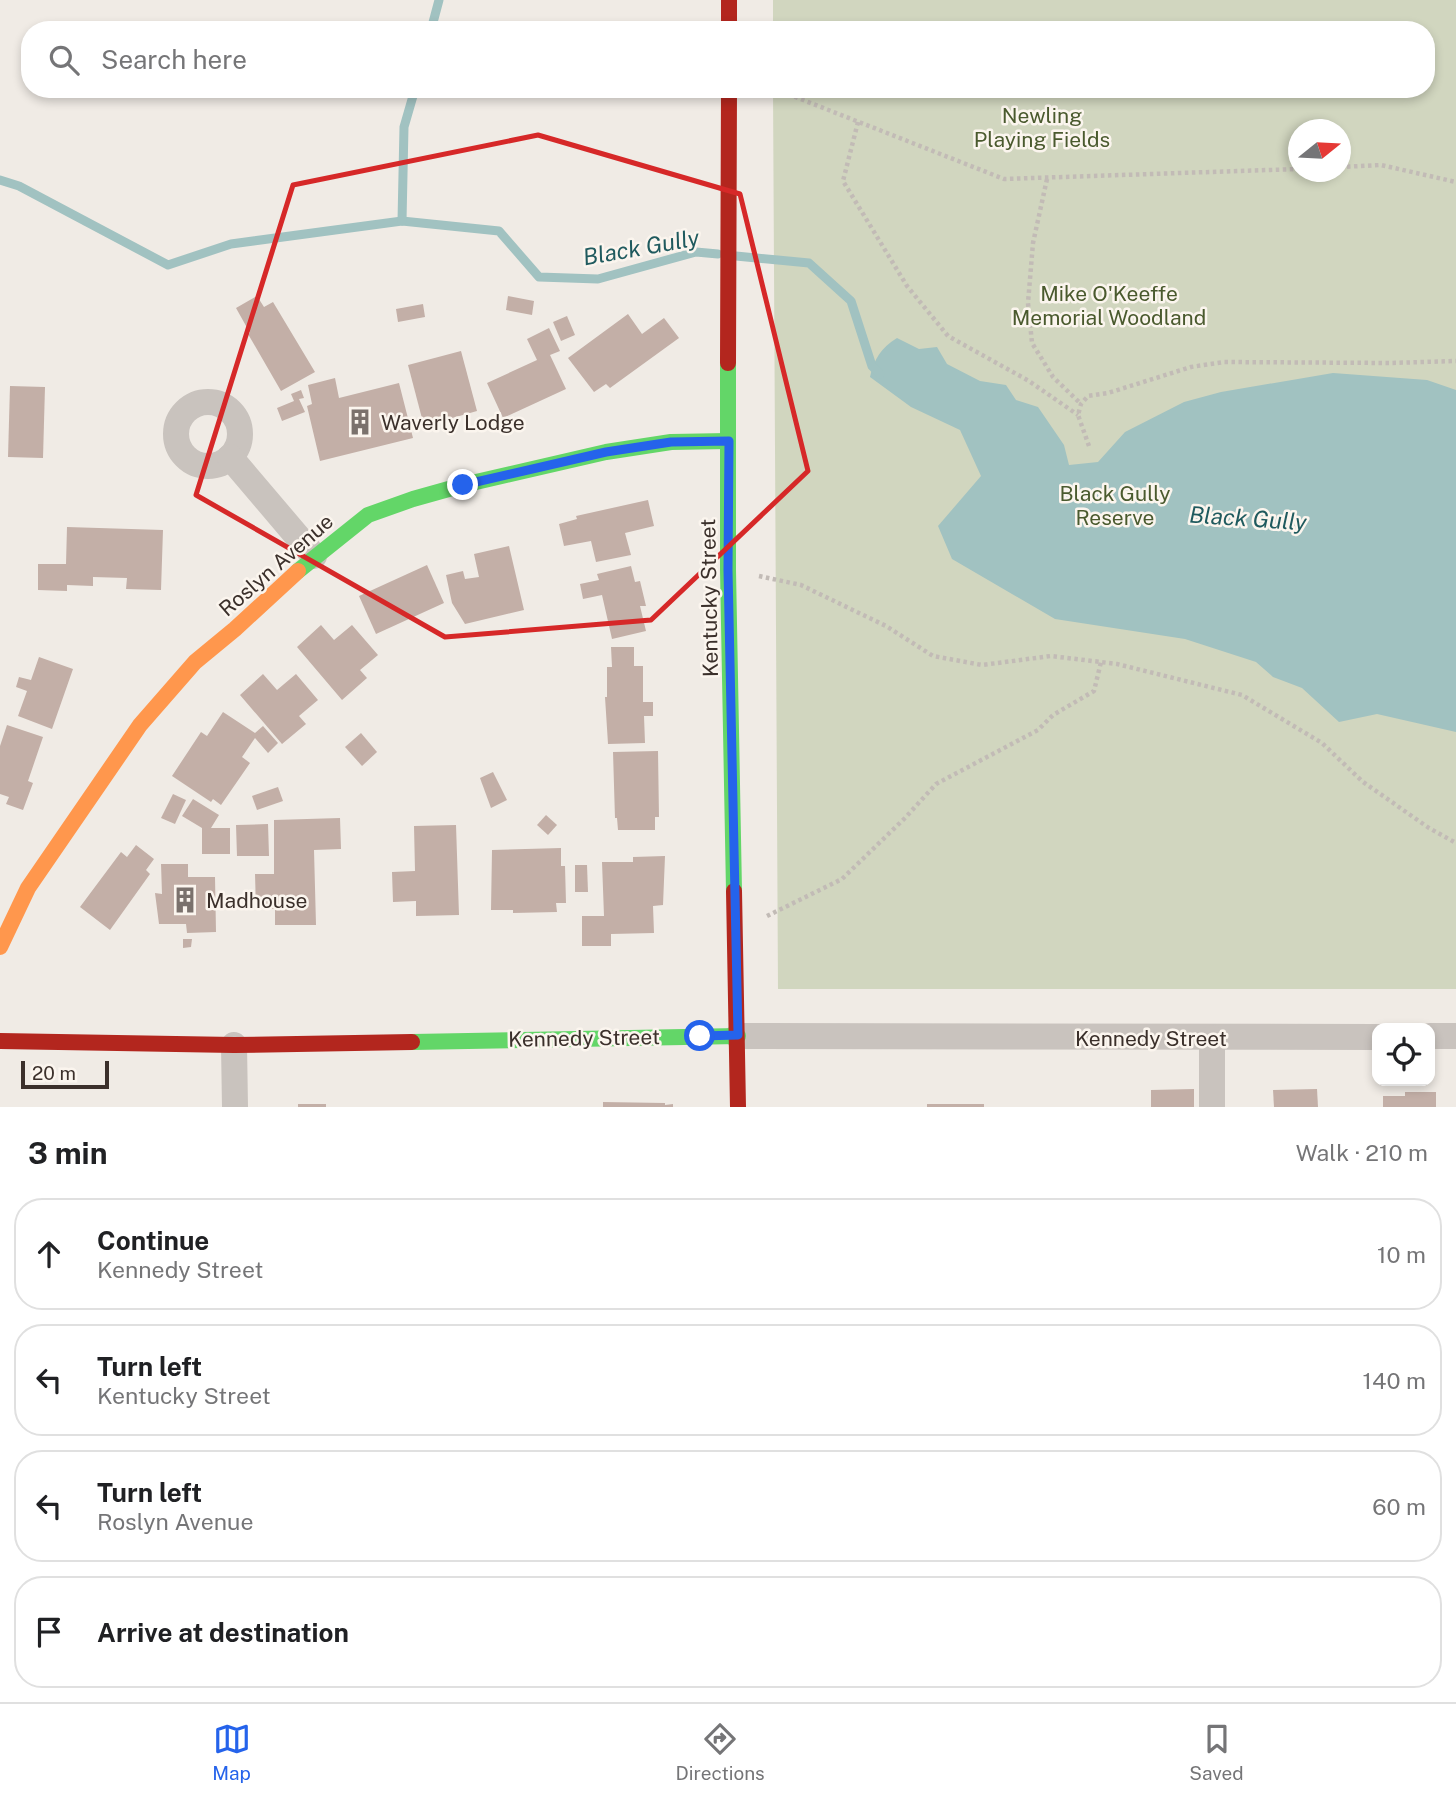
<!DOCTYPE html>
<html lang="en">
<head>
<meta charset="utf-8">
<style>
  body { margin:0; font-family:"Public Sans",sans-serif; background:#f6f6f6; color:#202124 }
  .controls { position:absolute; right:21px; bottom:21px; display:grid; overflow:hidden; border-radius:14px; box-shadow:0 4px 10px #0003 }
  .controls button { width:63px; height:63px; display:grid; place-items:center; padding:0; border:0; border-bottom:2px solid #e0e0e0; background:#fff; color:#202124; font:35px sans-serif }
  .compass { position:absolute; left:1288px; top:119px; width:63px; height:63px; border-radius:50%; background:#fff; box-shadow:0 4px 10px #0003; rotate:72deg }
  .scale { position:absolute; left:21px; bottom:18px; width:88px; box-sizing:border-box; padding-left:7px; border:4px solid #3b302b; border-top:0; font-size:19px; line-height:24px; white-space:nowrap; color:#3b302b; -webkit-text-stroke:5px #fbf5ee; paint-order:stroke }
  .stop { position:absolute; width:21px; height:21px; margin:-16px; border:5px solid #2563eb; border-radius:50%; background:#fff }
  .stop.end { background:#2563eb; border-color:#fff; box-shadow:0 2px 7px #0008 }
  .list { margin:0; padding:0; list-style:none }
  h2 { display:flex; justify-content:space-between; align-items:center; height:91px; margin:0; padding:0 28px; font-size:30px }
  h2 small { font-size:23px; font-weight:400; color:#757577 }
  .list li { display:grid; grid-template-columns:46px 1fr auto; gap:21px; align-items:center; box-sizing:border-box; height:112px; margin:0 14px 14px; padding:0 14px; border:2px solid #e0e0e0; border-radius:28px }
  .list b { display:block; font-size:26px; white-space:nowrap }
  .list p { margin:0; font-size:23px; white-space:nowrap; color:#757577 }
  .list em { font-size:23px; font-style:normal; color:#757577 }
  .icon { flex:none; width:38px; height:38px; fill:none; stroke:currentColor; stroke-width:2; stroke-linecap:round; stroke-linejoin:round }
  .map { position:relative; flex:none; width:1456px; height:1107px; overflow:hidden }
  .search { position:absolute; background:#fff; box-shadow:0 4px 10px #0003; left:21px; right:21px; top:21px; height:77px; display:flex; align-items:center; gap:18px; box-sizing:border-box; padding:0 24px; border-radius:28px; color:#757577; font-size:26px }
  .sheet { height:595px; background:#fff }
  nav { display:flex; justify-content:space-around; align-items:center; box-sizing:border-box; height:98px; border-top:2px solid #e0e0e0; background:#fff; font-size:19px; color:#757577 }
  nav a { display:grid; justify-items:center; gap:4px }
  nav .on { color:#2563eb }
  .map>svg:first-child { display:block }
</style>
</head>
<body>
<div class="map">
<svg width="1456" height="1107" viewBox="0 0 1456 1107">
  <rect width="100%" height="100%" fill="#f0ebe5"/>
  <path fill="#d1d6bf" fill-rule="evenodd" d="M773,0H1456V989H778L773,89H1426V30H773ZM1298,130H1340V172H1298Z"/>
  <path fill="#a1c2c1" d="M897,338L919,349L937,347L947,364L980,381L1006,385L1016,400L1038,407L1064,445L1069,465L1098,462L1125,432L1184,402L1221,392L1333,373L1427,380L1456,390V732L1377,714L1339,722L1302,688L1273,677L1256,662L1185,639L1055,619L952,559L938,526L981,476L960,430L911,407L870,377C874,359 881,348 897,338Z"/>
  <g fill="none" stroke-linecap="round" stroke-linejoin="round">
    <g stroke="#a1c2c1" stroke-width="9">
      <polyline points="431,30 439,0"/>
      <polyline points="0,180 19,186 168,265 231,244 402,221 499,231 539,277 598,279 696,252 718,254"/>
      <polyline points="402,221 404,127 415,89"/>
      <polyline points="736,256 809,263 851,301 872,366 880,374"/>
    </g>
  </g>
  <g fill="#c3afa7">
    <polygon points="257,296 264,307 273,302 315,372 281,391 248,334 250,333 236,308"/>
    <polygon points="508,296 534,301 532,315 506,310"/>
    <polygon points="423,304 425,317 398,322 396,309"/>
    <polygon points="628,314 642,334 664,318 679,338 610,388 606,384 594,392 568,358"/>
    <polygon points="567,316 575,335 561,341 553,322"/>
    <polygon points="549,328 560,351 550,355 566,389 503,418 487,383 537,360 527,339"/>
    <polygon points="461,351 477,411 424,426 408,365"/>
    <polygon points="335,378 339,398 399,383 413,438 320,461 307,406 312,404 308,385"/>
    <polygon points="10,386 45,387 43,458 8,457"/>
    <polygon points="301,390 304,398 299,399 305,412 282,421 277,408 294,401 291,394"/>
    <polygon points="648,500 654,526 625,533 631,555 596,562 591,541 564,546 559,524 577,519 576,516"/>
    <polygon points="67,527 163,530 161,590 126,589 127,578 93,577 93,586 67,585 67,591 38,590 38,564 66,564"/>
    <polygon points="509,546 524,610 465,624 452,603 446,575 463,571 465,579 479,577 474,554"/>
    <polygon points="427,565 444,603 376,634 359,596"/>
    <polygon points="631,566 635,582 640,581 646,606 640,606 646,631 612,639 602,595 583,599 580,584 599,580 597,574"/>
    <polygon points="321,625 334,640 352,625 378,655 360,670 367,678 342,700 297,647"/>
    <polygon points="611,647 634,647 634,666 643,666 643,702 653,702 653,716 644,716 645,743 608,744 605,697 607,697 607,667 612,667"/>
    <polygon points="39,657 73,669 52,729 18,716 27,691 16,687 19,677 31,680"/>
    <polygon points="263,674 277,690 296,674 318,700 299,716 306,724 282,744 240,695"/>
    <polygon points="223,712 255,733 263,726 278,743 268,753 255,738 242,757 250,763 221,805 213,799 211,802 172,776 201,732 207,736"/>
    <polygon points="7,725 43,737 28,781 33,783 23,810 6,804 9,797 0,794 0,746"/>
    <polygon points="361,733 377,752 362,766 345,747"/>
    <polygon points="658,751 659,817 655,817 655,830 618,830 617,818 615,818 613,752"/>
    <polygon points="493,772 507,800 491,808 480,778"/>
    <polygon points="278,787 283,801 257,810 252,796"/>
    <polygon points="173,794 186,800 175,824 161,818"/>
    <polygon points="193,799 219,815 211,828 230,828 230,854 202,854 202,828 182,816"/>
    <polygon points="546,815 557,825 548,835 537,825"/>
    <polygon points="340,818 341,849 314,850 316,925 275,925 275,909 256,909 255,874 274,874 274,820"/>
    <polygon points="268,824 269,856 237,856 236,825"/>
    <polygon points="456,825 459,915 416,916 416,901 393,902 392,872 415,871 414,826"/>
    <polygon points="136,845 154,859 146,870 150,874 110,930 80,907 121,852 127,857"/>
    <polygon points="561,848 561,866 565,866 566,903 556,903 557,912 513,913 513,910 491,910 492,850"/>
    <polygon points="665,856 663,905 653,906 654,933 611,934 611,946 582,946 582,916 604,916 602,862 633,862 633,857"/>
    <polygon points="161,864 188,864 188,877 215,877 216,932 187,933 186,924 159,924 155,893 162,894"/>
    <polygon points="575,865 587,865 588,892 575,892"/>
    <polygon points="183,939 192,939 191,947 183,948"/>
    <polygon points="1194,1089 1194,1107 1151,1107 1151,1090"/>
    <polygon points="1317,1089 1318,1107 1274,1107 1273,1090"/>
    <polygon points="1405,1092 1436,1092 1436,1107 1383,1107 1383,1096 1405,1096"/>
    <polygon points="603,1102 665,1103 665,1105 673,1104 673,1107 603,1107"/>
    <rect x="298" y="1104" width="28" height="3"/>
    <rect x="927" y="1104" width="57" height="3"/>
  </g>
  <g fill="none" stroke-linecap="round" stroke-linejoin="round">
    <g stroke="#c2bbb6" stroke-width="4.5" stroke-dasharray="3.5 3.5" stroke-linecap="butt">
      <polyline points="775,89 1004,179 1298,169"/>
      <polyline points="858,122 843,181 907,286 948,336 1029,381 1078,415"/>
      <polyline points="1340,167 1381,165 1456,182"/>
      <polyline points="1047,179 1033,243 1028,303 1032,343 1053,377 1081,404"/>
      <polyline points="1089,446 1078,415 1081,404 1088,396 1108,393 1191,367 1224,362 1390,363 1456,361"/>
      <polyline points="759,576 801,585 886,626 933,656 982,665 1051,656 1117,664 1242,695 1322,743 1363,782 1429,828 1456,843"/>
      <polyline points="767,916 842,879 905,818 936,784 1038,730 1053,715 1094,691 1101,662"/>
    </g>
    <g stroke="#c9c3be" stroke-width="26">
      <circle cx="208" cy="434" r="32"/>
      <polyline points="230,457 314,556"/>
      <polyline points="738,1036 1377,1037"/>
      <polyline points="1430,1036 1456,1036"/>
      <polyline points="234,1045 235,1107"/>
      <polyline points="1212,1107 1212,1038"/>
    </g>
    <g stroke="#63d668" stroke-width="16">
      <polyline points="728,363 728,570 734,891"/>
      <polyline points="298,571 368,515 413,499 463,485 606,452 671,442 728,441"/>
      <polyline points="412,1042 738,1036"/>
    </g>
    <polyline stroke="#ff974d" stroke-width="16" points="0,947 28,888 140,725 195,662 235,629 298,571"/>
    <g stroke="#b3261e" stroke-width="16">
      <polyline points="729,0 729,30"/>
      <polyline points="728,363 729,89"/>
      <polyline points="734,891 738,1107"/>
      <polyline points="0,1041 234,1045 412,1042"/>
    </g>
  </g>
  <g fill="none" stroke-linecap="round" stroke-linejoin="round">
    <polyline stroke="#2563eb" stroke-width="9" points="463,485 606,452 671,442 729,441 728,570 738,1035 700,1036"/>
  </g>
  <path fill="none" stroke="#d62828" stroke-width="5" stroke-linejoin="round" d="M538,135L740,194L808,471L651,620L445,637L196,495L293,185Z"/>
  <defs>
    <g id="building-bare" transform="scale(2.1)"><path d="M-4-6H4V6H1V3H-1V6H-4ZM-2.5-4.3h1.7v1.8h-1.7ZM.8-4.3h1.7v1.8H.8ZM-2.5-1h1.7V.8h-1.7ZM.8-1h1.7V.8H.8Z" fill="#7a716c" stroke="#fbf5ee" stroke-width="2.5" paint-order="stroke"/></g>
  </defs>
  <g fill-rule="evenodd">
    <use href="#building-bare" x="360" y="422"/>
    <use href="#building-bare" x="185" y="900"/>
  </g>
  <g text-anchor="middle" dominant-baseline="central" stroke-width="5" stroke-linejoin="round" paint-order="stroke">
    <g font-size="21" fill="#4a5a2e" stroke="#fbf5ee">
      <text x="1042" y="115">Newling<tspan x="1042" dy="24">Playing Fields</tspan></text>
      <text x="1109" y="293">Mike O'Keeffe<tspan x="1109" dy="24">Memorial Woodland</tspan></text>
      <text x="1115" y="493">Black Gully<tspan x="1115" dy="24">Reserve</tspan></text>
    </g>
    <g font-size="21" fill="#3b302b" stroke="#fbf5ee" text-anchor="start">
      <text x="381" y="422">Waverly Lodge</text>
      <text x="206" y="900">Madhouse</text>
    </g>
    <g font-size="21" fill="#3b302b" stroke="#fbf5ee">
      <text transform="translate(276 565) rotate(-41)">Roslyn Avenue</text>
      <text transform="translate(709 598) rotate(-91)">Kentucky Street</text>
      <text transform="translate(584 1038) rotate(-1)">Kennedy Street</text>
      <text x="1151" y="1038">Kennedy Street</text>
    </g>
    <g font-size="23" font-style="italic" fill="#1f5a5e" stroke="#fbf5ee">
      <text transform="translate(641 247) rotate(-10)">Black Gully</text>
      <text transform="translate(1248 518) rotate(4)">Black Gully</text>
    </g>
  </g>
</svg>
<div class="controls">
<button><svg class="icon" aria-label="locate" viewBox="0 0 24 24"><circle cx="12" cy="12" r="6"/><path d="M12 2v4M12 18v4M2 12h4M18 12h4"/></svg></button>
</div>
<svg class="compass" viewBox="-18 -18 36 36"><path d="M0-13l5 13h-10z" fill="#e53935"/><path d="M0 13l5-13h-10z" fill="#757577"/></svg>
<div class="scale">20 m</div>
<div class="stop" style="left:700px;top:1036px"></div>
<div class="stop end" style="left:463px;top:485px"></div>
<div class="search"><svg class="icon" aria-label="search" viewBox="0 0 24 24"><circle cx="10" cy="10" r="6"/><path d="M15 15l6 6"/></svg>Search here</div>
</div>
<section class="sheet">
<h2>3 min<small>Walk · 210 m</small></h2>
<ul class="list">
<li><svg class="icon" aria-label="ahead" viewBox="0 0 24 24"><path d="M12 20V5M6 11l6-6 6 6"/></svg><div><b>Continue</b><p>Kennedy Street</p></div><em>10 m</em></li>
<li><svg class="icon" aria-label="left" viewBox="0 0 24 24"><path d="M17 20v-9H6M10 6l-5 5 5 5"/></svg><div><b>Turn left</b><p>Kentucky Street</p></div><em>140 m</em></li>
<li><svg class="icon" aria-label="left" viewBox="0 0 24 24"><path d="M17 20v-9H6M10 6l-5 5 5 5"/></svg><div><b>Turn left</b><p>Roslyn Avenue</p></div><em>60 m</em></li>
<li><svg class="icon" aria-label="arrive" viewBox="0 0 24 24"><path d="M6 21V4h12l-3 4 3 4H6"/></svg><div><b>Arrive at destination</b></div></li>
</ul>
</section>
<nav>
<a class="on"><svg class="icon" aria-label="map" viewBox="0 0 24 24"><path d="M3 6l6-2 6 2 6-2v14l-6 2-6-2-6 2zM9 4v14M15 6v14"/></svg>Map</a>
<a><svg class="icon" aria-label="directions" viewBox="0 0 24 24"><path d="M12 3l9 9-9 9-9-9zM9 14v-3h6M13 9l2 2-2 2"/></svg>Directions</a>
<a><svg class="icon" aria-label="saved" viewBox="0 0 24 24"><path d="M7 4h10v16l-5-4-5 4z"/></svg>Saved</a>
</nav>
</body>
</html>
